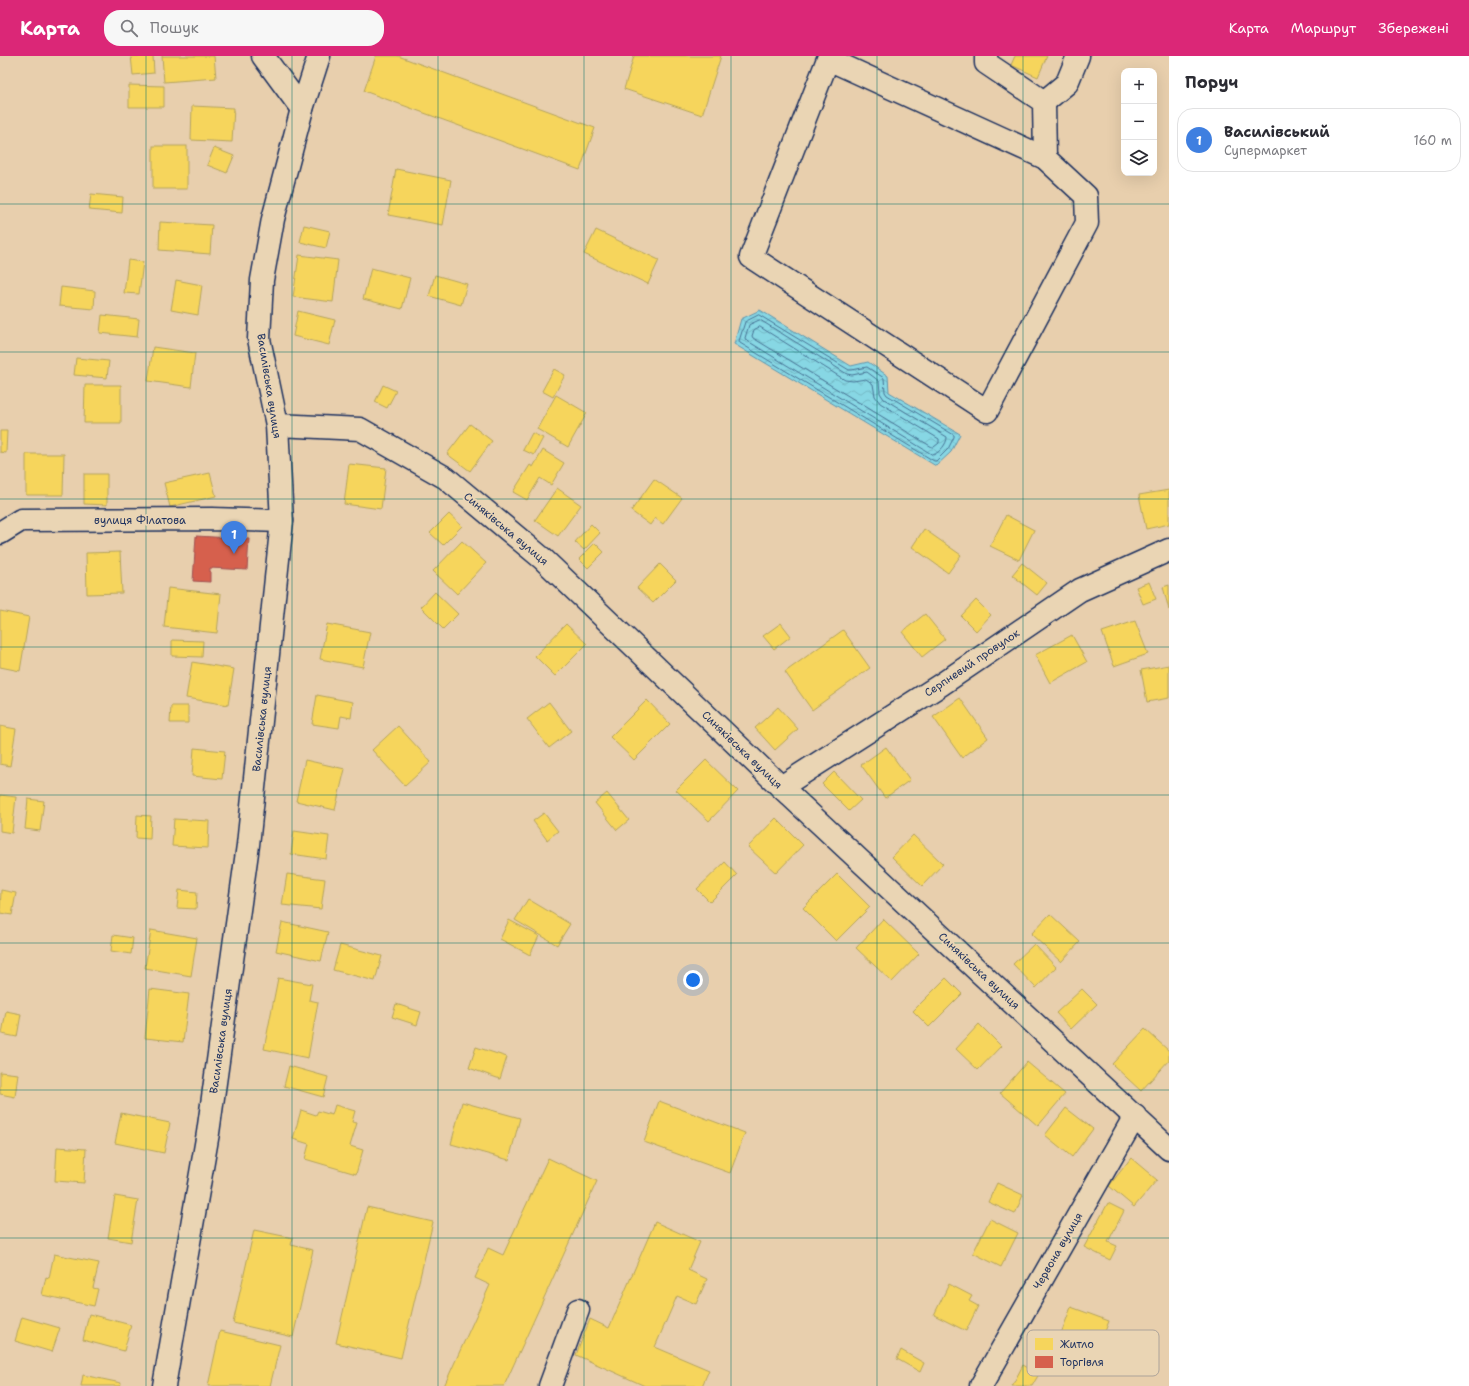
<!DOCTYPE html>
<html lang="uk">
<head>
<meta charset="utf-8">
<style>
  body { margin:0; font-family:"Shantell Sans",sans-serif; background:#f7f7f7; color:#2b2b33 }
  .controls { position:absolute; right:12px; top:12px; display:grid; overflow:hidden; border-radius:8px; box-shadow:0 4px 16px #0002 }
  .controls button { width:36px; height:36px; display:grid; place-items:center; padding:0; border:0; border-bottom:1px solid #e1e1e2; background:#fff; color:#2b2b33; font:20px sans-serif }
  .you { position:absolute; left:693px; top:924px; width:14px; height:14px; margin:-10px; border:3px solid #fff; border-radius:50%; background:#1a73e8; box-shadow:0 0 0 6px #1a73e833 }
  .badge { display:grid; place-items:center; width:26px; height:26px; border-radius:50%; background:#db2777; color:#fff; font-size:13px; font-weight:700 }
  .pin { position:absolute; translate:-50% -33px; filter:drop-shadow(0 1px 2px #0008) }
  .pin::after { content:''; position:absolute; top:21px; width:14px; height:12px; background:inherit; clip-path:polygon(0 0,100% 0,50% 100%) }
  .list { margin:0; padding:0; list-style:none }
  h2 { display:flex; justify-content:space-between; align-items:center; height:52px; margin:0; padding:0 16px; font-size:17px }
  h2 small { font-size:13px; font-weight:400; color:#7c7c81 }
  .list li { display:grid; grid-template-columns:26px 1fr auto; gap:12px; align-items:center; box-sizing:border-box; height:64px; margin:0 8px 8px; padding:0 8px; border:1px solid #e1e1e2; border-radius:16px }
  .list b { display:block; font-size:15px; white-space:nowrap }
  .list p { margin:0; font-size:13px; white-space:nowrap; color:#7c7c81 }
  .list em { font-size:13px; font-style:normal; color:#7c7c81 }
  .icon { flex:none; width:22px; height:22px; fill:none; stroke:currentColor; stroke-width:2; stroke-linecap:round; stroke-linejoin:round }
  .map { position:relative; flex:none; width:1169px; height:1330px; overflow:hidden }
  header { display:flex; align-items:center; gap:24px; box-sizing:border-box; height:56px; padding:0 20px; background:#db2777; color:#fff }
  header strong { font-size:19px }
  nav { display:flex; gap:22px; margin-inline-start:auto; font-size:14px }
  .search { width:280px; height:36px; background:#f7f7f7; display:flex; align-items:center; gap:10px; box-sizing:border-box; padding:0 14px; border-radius:16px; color:#7c7c81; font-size:15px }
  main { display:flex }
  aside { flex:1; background:#fff }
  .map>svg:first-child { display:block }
</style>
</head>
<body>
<header>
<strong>Карта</strong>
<div class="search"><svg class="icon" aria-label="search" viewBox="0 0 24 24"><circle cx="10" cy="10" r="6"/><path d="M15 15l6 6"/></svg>Пошук</div>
<nav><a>Карта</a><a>Маршрут</a><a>Збережені</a></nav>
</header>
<main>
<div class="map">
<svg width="1169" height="1330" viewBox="0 0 1169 1330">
  <defs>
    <pattern id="water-waves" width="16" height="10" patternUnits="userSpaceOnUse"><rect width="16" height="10" fill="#87d7e4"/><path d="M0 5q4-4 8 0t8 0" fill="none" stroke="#74b9c6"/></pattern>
  </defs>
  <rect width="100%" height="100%" fill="#e8cfad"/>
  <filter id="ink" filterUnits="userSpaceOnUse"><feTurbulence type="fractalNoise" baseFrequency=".025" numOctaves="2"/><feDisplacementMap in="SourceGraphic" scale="8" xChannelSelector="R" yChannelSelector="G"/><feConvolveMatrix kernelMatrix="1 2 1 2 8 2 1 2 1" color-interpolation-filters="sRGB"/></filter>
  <g filter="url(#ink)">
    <polygon fill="url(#water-waves)" stroke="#5c94ae" points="760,254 851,310 868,306 888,320 889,336 960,378 951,396 936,410 734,288 741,263"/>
    <g fill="#f6d55c" stroke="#b4a35d">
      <polygon points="131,0 153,0 154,17 133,19"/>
      <polygon points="162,0 214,0 216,22 164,26"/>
      <polygon points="376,0 398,0 595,72 580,114 364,35"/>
      <polygon points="634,0 721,0 702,59 624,33"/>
      <polygon points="1015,0 1047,0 1038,21 1011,9"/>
      <polygon points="129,29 164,30 164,51 129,51"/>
      <polygon points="192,50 234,52 232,86 191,84"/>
      <rect x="153" y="90" width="34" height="43"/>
      <polygon points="214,92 234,100 227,117 207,109"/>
      <polygon points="396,113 451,124 443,169 388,159"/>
      <polygon points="91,138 123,141 122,157 89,154"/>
      <polygon points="160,166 212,169 210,198 159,194"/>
      <polygon points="304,169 330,175 326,192 300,186"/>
      <polygon points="596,174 659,204 648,228 584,198"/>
      <polygon points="299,199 338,204 333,246 293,241"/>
      <polygon points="128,204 143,206 139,238 124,237"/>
      <polygon points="371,212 410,222 402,253 363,243"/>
      <polygon points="435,219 467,228 461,249 429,240"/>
      <polygon points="176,224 202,229 198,259 171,254"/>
      <polygon points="61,231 95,235 94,253 59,250"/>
      <polygon points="298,255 335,264 329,289 293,280"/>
      <polygon points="102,259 139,263 137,281 100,277"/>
      <polygon points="153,291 195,297 191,331 148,325"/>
      <polygon points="76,302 109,305 107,322 74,319"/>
      <polygon points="554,313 565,319 553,341 542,335"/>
      <polygon points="85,329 121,329 121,367 84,367"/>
      <polygon points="383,329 396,335 387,352 375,346"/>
      <polygon points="556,339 587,357 568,391 537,373"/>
      <polygon points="470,368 492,385 470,415 447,398"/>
      <polygon points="0,375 7,375 6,397 0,396"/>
      <polygon points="532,377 543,382 534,399 523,394"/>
      <polygon points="543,394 564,407 551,429 540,422 527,444 513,436 530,409 533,411"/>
      <polygon points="26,398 64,398 63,439 26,439"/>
      <polygon points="349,408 386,412 381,453 344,448"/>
      <polygon points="210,417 216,440 170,451 164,427"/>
      <polygon points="84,418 107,418 107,449 84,448"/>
      <polygon points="654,423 682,442 663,468 655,462 650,469 631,455"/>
      <polygon points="557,432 581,449 558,480 535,464"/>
      <polygon points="1169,434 1169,468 1146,473 1139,439"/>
      <polygon points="449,458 462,470 443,489 430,477"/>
      <polygon points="1006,459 1034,474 1019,504 990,490"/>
      <polygon points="591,468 600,477 584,494 575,486"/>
      <polygon points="924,473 961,499 948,517 912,491"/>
      <polygon points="462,485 486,507 457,538 433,515"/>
      <polygon points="595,487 604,496 588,512 579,503"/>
      <polygon points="120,496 122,537 87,538 86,497"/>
      <polygon points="1022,507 1047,527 1037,539 1012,519"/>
      <polygon points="660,508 676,524 653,547 637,532"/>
      <polygon points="1149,526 1156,543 1143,548 1136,531"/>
      <polygon points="1169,529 1169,554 1163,531"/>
      <polygon points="168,532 221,538 217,577 164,571"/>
      <polygon points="435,536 458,558 443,573 421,551"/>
      <polygon points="976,544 991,559 976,575 961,560"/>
      <polygon points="0,555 29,561 20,615 0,611"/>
      <polygon points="925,558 945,583 922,601 902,576"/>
      <polygon points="1135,565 1148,598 1114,610 1102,576"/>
      <polygon points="781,567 791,580 774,593 763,580"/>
      <polygon points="327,568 370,576 363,611 320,603"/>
      <polygon points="566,568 587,588 555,620 535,600"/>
      <polygon points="843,574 870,612 812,654 785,616"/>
      <polygon points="1072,579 1087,606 1050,627 1035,599"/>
      <polygon points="172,584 203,585 202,601 172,600"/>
      <polygon points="192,606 234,613 228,649 186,642"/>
      <polygon points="1169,609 1169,642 1147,646 1141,614"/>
      <polygon points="317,639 353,646 351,662 341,660 339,672 312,668"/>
      <polygon points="960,642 988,682 962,702 933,661"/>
      <polygon points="647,644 670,668 634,704 610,681"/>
      <polygon points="549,646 571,675 549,692 527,663"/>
      <polygon points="171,650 188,650 188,667 170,667"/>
      <polygon points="778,651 798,673 775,694 755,672"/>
      <polygon points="0,670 16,673 10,710 0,708"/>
      <polygon points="398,670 431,706 405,730 372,694"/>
      <polygon points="886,691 910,724 885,742 861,709"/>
      <polygon points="194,692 225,695 222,723 192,720"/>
      <polygon points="305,704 345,713 335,754 296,745"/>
      <polygon points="706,704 738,735 709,765 676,734"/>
      <polygon points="834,716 861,744 849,755 822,728"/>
      <polygon points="607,737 629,764 617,774 595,747"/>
      <polygon points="0,739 16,741 12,777 0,775"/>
      <polygon points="28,743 44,745 40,775 25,773"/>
      <polygon points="544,757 558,775 547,784 533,765"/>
      <polygon points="137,759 151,760 150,783 136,782"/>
      <polygon points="776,762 803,789 776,817 748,791"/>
      <polygon points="174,763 209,765 208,792 172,790"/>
      <polygon points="294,775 329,780 326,803 291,798"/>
      <polygon points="913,779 943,808 922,830 892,801"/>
      <polygon points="725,806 737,819 710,846 697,833"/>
      <polygon points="287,818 325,823 321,853 282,849"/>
      <polygon points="837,818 870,851 836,885 803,852"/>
      <polygon points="1,834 16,837 12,859 0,857"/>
      <polygon points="179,834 197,836 196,853 177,852"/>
      <polygon points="528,843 570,868 557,889 515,864"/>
      <polygon points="1050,858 1080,886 1061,906 1031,878"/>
      <polygon points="883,863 919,898 892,926 856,892"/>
      <polygon points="509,864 539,880 530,899 500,883"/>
      <polygon points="282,866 328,876 321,905 276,895"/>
      <polygon points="151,874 197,882 191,920 145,912"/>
      <polygon points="113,879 133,882 131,898 111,895"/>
      <polygon points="1034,888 1056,911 1036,932 1013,908"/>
      <polygon points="340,889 382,900 375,925 333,914"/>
      <polygon points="278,922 312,928 309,944 318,946 308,1002 264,993"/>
      <polygon points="946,922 962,938 929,971 913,955"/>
      <polygon points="150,933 189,938 183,986 145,982"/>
      <polygon points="1082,933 1097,948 1071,973 1056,957"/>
      <polygon points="396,948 421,956 417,969 392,961"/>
      <polygon points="6,955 21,958 17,981 2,978"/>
      <polygon points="979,968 1001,990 978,1014 956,993"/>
      <polygon points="1145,973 1169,995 1169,1004 1141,1035 1112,1008"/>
      <polygon points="476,991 507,1001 500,1023 469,1012"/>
      <polygon points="1027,1006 1065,1038 1038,1070 1000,1037"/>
      <polygon points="289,1010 328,1021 323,1041 284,1030"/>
      <polygon points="0,1016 18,1018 15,1041 0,1038"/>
      <polygon points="659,1045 745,1077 730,1117 644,1086"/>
      <polygon points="462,1046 520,1062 509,1104 451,1088"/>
      <polygon points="335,1049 355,1055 352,1066 357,1067 350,1090 363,1094 356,1118 305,1103 309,1088 293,1083 301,1054 316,1059 318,1055 332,1059"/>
      <polygon points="1066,1052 1093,1073 1072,1101 1045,1079"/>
      <polygon points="121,1057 170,1067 164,1097 115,1087"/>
      <polygon points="57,1091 86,1093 84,1127 55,1125"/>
      <polygon points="548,1102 597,1125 504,1330 444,1330 490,1229 475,1222 488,1192 503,1199"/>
      <polygon points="1131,1102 1157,1124 1134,1151 1109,1130"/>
      <polygon points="997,1127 1023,1139 1015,1158 988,1146"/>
      <polygon points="115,1140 138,1144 131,1186 108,1182"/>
      <polygon points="1108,1147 1124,1155 1108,1186 1117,1190 1110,1204 1084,1191"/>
      <polygon points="367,1151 433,1166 401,1302 336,1287"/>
      <polygon points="990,1163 1018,1177 1001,1211 973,1197"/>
      <polygon points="655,1166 700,1186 688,1214 707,1223 696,1248 677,1240 655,1291 709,1314 702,1330 645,1330 576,1299 590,1263 609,1272"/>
      <polygon points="254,1174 293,1182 291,1189 313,1194 293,1281 233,1267"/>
      <polygon points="54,1198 99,1207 93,1232 98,1233 94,1250 42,1239 46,1221 49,1222"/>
      <polygon points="949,1228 972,1240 969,1245 978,1250 966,1275 934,1259"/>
      <polygon points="1071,1251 1109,1265 1097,1297 1059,1283"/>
      <polygon points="89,1258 131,1269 124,1295 83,1284"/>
      <polygon points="22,1261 60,1272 52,1296 15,1285"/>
      <polygon points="220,1275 280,1289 270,1330 208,1330"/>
      <polygon points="901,1294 924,1307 920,1316 897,1303"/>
      <polygon points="1023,1309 1039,1318 1032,1330 1012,1330"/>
      <polygon points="83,1319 121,1327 120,1330 81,1330"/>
    </g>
    <polygon fill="#d6604d" stroke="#9e5152" points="196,480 249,483 247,514 210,512 210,526 193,525"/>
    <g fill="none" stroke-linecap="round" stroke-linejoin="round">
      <g stroke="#467294" stroke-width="1">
        <polygon points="759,259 849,314 852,314 867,311 884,322 885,336 887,339 954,379 954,381 948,393 936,405 934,405 740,287 739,285 745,266"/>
        <path d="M760,264L847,318L852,319L867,316L879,325L880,337L884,343L947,381C947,388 940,396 933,399L746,284L745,282L749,269Z"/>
        <polygon points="760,271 845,324 853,325 866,323 873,328 875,340 880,347 939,383 939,387 934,391 932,391 753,282 752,280 754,274"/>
      </g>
      <g stroke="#1b2f5e" stroke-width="25">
        <g id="minor">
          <polyline points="263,0 302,53"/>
          <polyline points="986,0 986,7 1044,46 1045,102"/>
          <polyline points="828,3 1045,102 1086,140 1087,167 987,355 751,201 828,3 829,0"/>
          <polyline points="1044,46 1067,27 1078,0"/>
          <polyline points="277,369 360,373 446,422 543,503 781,731 1169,1093"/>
          <polyline points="0,477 21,464 212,463 282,465"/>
          <polyline points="781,731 942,628 1080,534 1169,494"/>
          <polyline points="164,1330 208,1077 248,789 282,465 277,369 259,283 262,224 273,163 302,53 319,0"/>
          <polyline points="550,1330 578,1254"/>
          <polyline points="981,1330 1135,1060"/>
        </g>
      </g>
      <use href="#minor" stroke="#ead5b4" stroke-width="22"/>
    </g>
  </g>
  <path fill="none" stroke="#0f766e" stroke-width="1" stroke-opacity="0.55" d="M146,0V1330M292,0V1330M438,0V1330M584,0V1330M731,0V1330M877,0V1330M1023,0V1330M0,148H1169M0,296H1169M0,443H1169M0,591H1169M0,739H1169M0,887H1169M0,1034H1169M0,1182H1169"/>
  <g text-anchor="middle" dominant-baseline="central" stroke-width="4" stroke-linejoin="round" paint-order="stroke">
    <g font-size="11" fill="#1b2f5e" stroke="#ead5b4">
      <text transform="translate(269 330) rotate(81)">Василівська вулиця</text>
      <text x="140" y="464">вулиця Філатова</text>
      <text transform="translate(506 473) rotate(40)">Синяківська вулиця</text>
      <text transform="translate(972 607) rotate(-34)">Серпневий провулок</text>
      <text transform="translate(262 663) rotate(-84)">Василівська вулиця</text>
      <text transform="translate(742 694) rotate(44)">Синяківська вулиця</text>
      <text transform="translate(979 915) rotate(43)">Синяківська вулиця</text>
      <text transform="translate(221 985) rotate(-82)">Василівська вулиця</text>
      <text transform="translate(1058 1195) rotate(-60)">Червона вулиця</text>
    </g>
  </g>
  <rect x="1027" y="1274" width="132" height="46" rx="6" fill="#ead5b4" stroke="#aca39a" stroke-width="1"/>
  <rect x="1035" y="1282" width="18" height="12" fill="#f6d55c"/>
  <rect x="1035" y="1300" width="18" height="12" fill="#d6604d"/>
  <g font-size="11" fill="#1b2f5e">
    <text x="1060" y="1292">Житло</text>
    <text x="1060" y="1310">Торгівля</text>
  </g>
</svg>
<div class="controls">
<button>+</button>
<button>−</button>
<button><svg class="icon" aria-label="layers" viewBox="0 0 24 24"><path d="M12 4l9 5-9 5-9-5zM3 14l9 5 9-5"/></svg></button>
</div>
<div class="you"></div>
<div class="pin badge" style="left:234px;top:498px;background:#3f7fe0">1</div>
</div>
<aside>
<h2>Поруч<small></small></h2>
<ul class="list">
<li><span class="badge" style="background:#3f7fe0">1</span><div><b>Василівський</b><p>Супермаркет</p></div><em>160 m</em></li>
</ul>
</aside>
</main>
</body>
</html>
